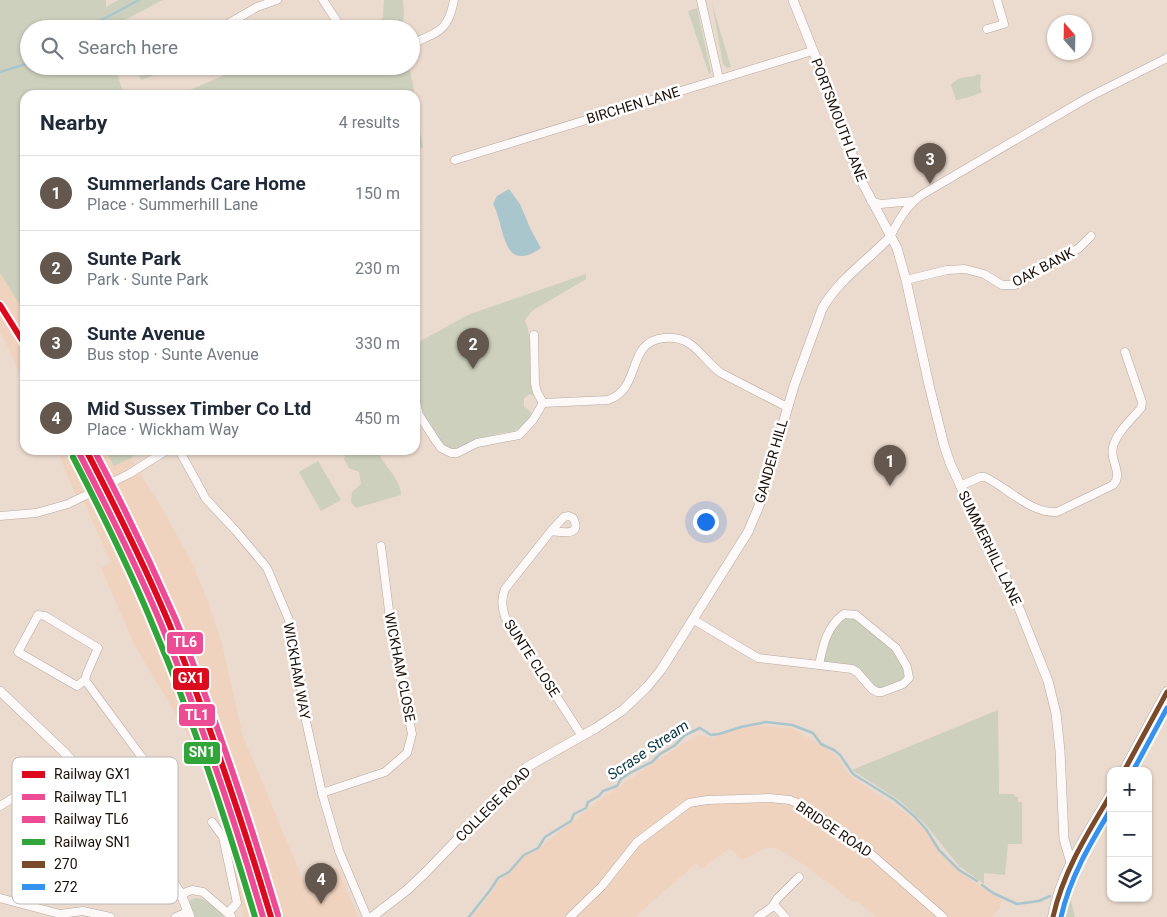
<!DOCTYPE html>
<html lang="en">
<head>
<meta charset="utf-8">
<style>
  body { margin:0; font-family:Roboto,sans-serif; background:#f6f6f7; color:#1f2937 }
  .controls { position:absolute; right:15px; bottom:15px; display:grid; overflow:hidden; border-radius:10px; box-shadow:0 1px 4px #0004 }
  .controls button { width:45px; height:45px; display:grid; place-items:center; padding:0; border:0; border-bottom:1px solid #e0e1e3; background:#fff; color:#1f2937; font:25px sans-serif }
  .compass { position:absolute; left:1047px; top:15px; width:45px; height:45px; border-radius:50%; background:#fff; box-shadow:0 1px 4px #0004; rotate:340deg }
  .you { position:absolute; left:705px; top:521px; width:18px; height:18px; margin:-12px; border:4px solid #fff; border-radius:50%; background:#1a73e8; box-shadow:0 0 0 8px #1a73e833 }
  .badge { display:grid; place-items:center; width:32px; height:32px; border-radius:50%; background:#64574e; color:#fff; font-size:16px; font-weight:700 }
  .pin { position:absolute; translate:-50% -41px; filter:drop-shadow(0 1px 2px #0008) }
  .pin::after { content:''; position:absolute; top:26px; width:18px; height:15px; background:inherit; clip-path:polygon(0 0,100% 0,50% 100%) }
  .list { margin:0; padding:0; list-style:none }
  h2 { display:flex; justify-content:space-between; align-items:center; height:65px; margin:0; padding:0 20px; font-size:21px }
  h2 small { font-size:16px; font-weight:400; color:#747a83 }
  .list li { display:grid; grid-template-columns:32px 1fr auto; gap:15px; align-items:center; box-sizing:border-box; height:75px; padding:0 20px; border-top:1px solid #e0e1e3 }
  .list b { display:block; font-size:19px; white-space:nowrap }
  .list p { margin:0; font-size:16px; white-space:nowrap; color:#747a83 }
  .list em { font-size:16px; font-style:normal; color:#747a83 }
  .icon { flex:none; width:28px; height:28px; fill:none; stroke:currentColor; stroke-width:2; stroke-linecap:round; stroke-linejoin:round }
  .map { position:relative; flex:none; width:1167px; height:917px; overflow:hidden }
  .search { position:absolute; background:#fff; box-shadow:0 1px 4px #0004; left:20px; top:20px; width:400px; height:55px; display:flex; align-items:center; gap:12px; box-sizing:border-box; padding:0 18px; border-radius:28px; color:#747a83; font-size:19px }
  .panel { position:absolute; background:#fff; box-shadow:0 1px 4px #0004; left:20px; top:90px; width:400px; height:365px; border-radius:15px }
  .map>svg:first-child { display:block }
</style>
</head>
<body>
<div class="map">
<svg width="1167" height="917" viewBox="0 0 1167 917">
  <rect width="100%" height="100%" fill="#ebdace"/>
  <g fill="#f0d3be">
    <polygon points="0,257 25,295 25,386 6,343 0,333"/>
    <polygon points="57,450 126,450 166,515 190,559 204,591 221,640 243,736 306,887 337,868 358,917 244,917 221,806 212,775 135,646 101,568 111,563 84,502 76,496"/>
    <polygon points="760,726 791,728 829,750 837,756 847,772 852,777 906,813 924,829 939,851 957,870 1001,900 1000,908 991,917 876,917 856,900 853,902 806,866 778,849 767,847 742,860 730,848 702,869 697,863 655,899 636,917 472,917 493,891 498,882 512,870 526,855 538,849 598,801 682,744 699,735 711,738 740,728"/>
  </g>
  <g fill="#cdd0bc">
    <polygon points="0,0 106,0 106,7 118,0 163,0 123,21 124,29 29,29 29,66 120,66 116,70 122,89 128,95 25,95 25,313 0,273"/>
    <polygon points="384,0 403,0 404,13 403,21 406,29 368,29 383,18"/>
    <polygon points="712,4 731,67 727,68 723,64"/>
    <polygon points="697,8 711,72 709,74 688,11"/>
    <polygon points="245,66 409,66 415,95 185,95 190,90"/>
    <polygon points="157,67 160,67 160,73 141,80 138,72 145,69 147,72"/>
    <path d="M978,74L981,75L980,87L982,92C979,94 960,100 956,100L951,85C961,73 969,80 978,74Z"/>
    <polygon points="415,106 423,147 415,150"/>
    <path d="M586,274V279L532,311L525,320C535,345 526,373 535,396L530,394L524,398V407L528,409L532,415C516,437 512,429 490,436C484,438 477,439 471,441C465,444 461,450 454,449C433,448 420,406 417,389L415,387V344L470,314Z"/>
    <polygon points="105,450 141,450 131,458 114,466"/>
    <path d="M351,450H377C383,466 401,478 401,495L356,508L351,502L352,492L361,484L359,472L349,468L344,459L347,451Z"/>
    <polygon points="318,461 341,500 321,511 299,472"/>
    <path d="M847,617L856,618L895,651L906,671L905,677L900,683L878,689L871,686L856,667L827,663L824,660C826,645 831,623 847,617Z"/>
    <polygon points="998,710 999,794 1014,794 1015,797 1018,797 1018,802 1022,802 1022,844 1008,844 1005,875 984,873 984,884 959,866 926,825 899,800 852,770"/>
    <polygon points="1065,895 1071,901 1075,917 1061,917"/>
    <path d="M195,898C207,898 216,908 224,917H195L189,901Z"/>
  </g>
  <path fill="#aac6cd" d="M509,189L520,204L531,230L541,248C501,276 505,224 493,204L497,196Z"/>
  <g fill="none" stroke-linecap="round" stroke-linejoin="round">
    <g stroke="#aac6cd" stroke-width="2.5">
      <polyline points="85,29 139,0"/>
      <polyline points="0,72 29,63"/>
      <polyline points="982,885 993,893 1017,904 1039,901 1050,896"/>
      <polyline points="469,917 491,889 498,878 509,872 524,855 538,848 545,837 571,821 574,814 586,808 588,802 599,796 603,791 617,786 621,779 630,773 652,762 660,754 674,746 685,735 700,728 711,735 719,734 741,727 766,722 792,725 813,733 821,744 834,750 840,755 853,774 895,800 914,816 926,829 939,850 959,870 977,881"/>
    </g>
    <g stroke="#b7a9a0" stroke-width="9">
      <g id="minor">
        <polyline points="323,0 342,29"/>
        <polyline points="701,0 719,79"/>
        <polyline points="219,29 257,7 277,0"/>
        <polyline points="987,29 1004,24 997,0"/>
        <path d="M411,44C438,32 448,32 454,0"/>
        <polyline points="455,160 812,51"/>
        <polyline points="871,201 881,204 913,201"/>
        <path d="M890,237C899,219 907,205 923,194L1089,97L1167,58"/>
        <polyline points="906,280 947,270 965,269 984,274 1002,285 1015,285 1079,248 1091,236"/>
        <polyline points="416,402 419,415 436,441 441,448 451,453 457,453 477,443 519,435 533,420 543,403 537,392 535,384 534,335"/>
        <path d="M543,403L608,400C643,388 625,342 664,338C673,337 683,339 690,344C702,352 709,365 721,373L787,407"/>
        <polyline points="179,450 206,499 236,531 267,568 289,620 298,668 306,721 322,793 339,851 367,917"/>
        <path d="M960,486L980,477H985C1008,488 1031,514 1057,512L1113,485C1124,474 1109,460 1113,447C1116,433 1132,419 1141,408L1142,402L1125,352"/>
        <polyline points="0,516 36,513 68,504 129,474 167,450"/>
        <path d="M569,516L573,518C583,537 561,532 551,531L564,517Z"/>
        <path d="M551,531L505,589C501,599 502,607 505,617L582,736"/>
        <path d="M844,614L856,615L896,648L907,667L909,678L903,684L882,692H877L872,689L857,672L852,669L819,665C823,645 827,626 844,614Z"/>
        <polyline points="694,620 758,658 819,665"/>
        <polyline points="85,680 87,673 98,648 45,616 38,615 18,652 77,686 85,680 152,771 149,779 114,811"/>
        <polyline points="322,793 385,772 407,753 412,734 392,635 381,546"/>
        <polyline points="0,806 13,798"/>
        <polyline points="212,822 223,837 237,903 228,913"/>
        <polyline points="181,894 192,890 203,892 231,916"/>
        <polyline points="0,898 60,914 83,911 110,917"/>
        <polyline points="772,907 777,899 799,877"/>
        <polyline points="176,917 188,912"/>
        <polyline points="570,917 602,886 637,842 689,803 707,800 769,798 790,800 802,805 831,824 863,847 943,917"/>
        <polyline points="758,917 772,907 776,907 785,917"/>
      </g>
    </g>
    <g stroke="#b7a9a0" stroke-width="10">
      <g id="tertiary">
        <polyline points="793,0 836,108 861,180 897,248 906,280 929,385 944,445 950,463 969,504 1011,588 1048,681 1056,713 1060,751 1064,839 1071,863"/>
        <polyline points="0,691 65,753 86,776 129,831 173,882 181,894 190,917"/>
        <path d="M372,917L407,890L425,873L527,767L596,728L623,710L647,687L661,670L748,532L759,506L794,386L822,309C838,280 867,261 890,237"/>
      </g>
    </g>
    <g stroke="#b7a9a0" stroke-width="11">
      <g id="secondary">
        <polyline points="1124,771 1167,692"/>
        <path d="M1053,917C1061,871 1088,834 1111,794"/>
      </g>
    </g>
    <use href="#minor" stroke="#fcf9f8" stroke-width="8"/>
    <use href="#tertiary" stroke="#fcf9f8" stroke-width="9"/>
    <use href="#secondary" stroke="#fcf9f8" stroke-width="10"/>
    <g stroke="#fff" stroke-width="9">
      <g id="bus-1">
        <polyline points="1124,771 1167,692"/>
        <path d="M1053,917C1063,872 1087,834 1111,794"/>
      </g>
    </g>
    <g stroke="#fff" stroke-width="9">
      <g id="bus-2">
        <polyline points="1133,771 1167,708"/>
        <path d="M1061,917C1070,877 1090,844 1111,809"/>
      </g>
    </g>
    <use href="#bus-1" stroke="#7a4b2a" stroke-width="5"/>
    <use href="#bus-2" stroke="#3692ef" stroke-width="5"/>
    <g stroke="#fff" stroke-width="10">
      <g id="rail-1">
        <polyline points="0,305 25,345"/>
        <path d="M86,450C115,506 143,562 168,621C208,717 241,817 271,917"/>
      </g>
    </g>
    <g stroke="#fff" stroke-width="10">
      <path id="rail-2" d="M79,453C108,509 137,566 161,624C201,720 234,818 263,917"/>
    </g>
    <g stroke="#fff" stroke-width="10">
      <path id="rail-3" d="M94,450C123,505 150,561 175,618C215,715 248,814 278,915"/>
    </g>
    <g stroke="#fff" stroke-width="10">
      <path id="rail-4" d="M73,457C102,513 130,569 154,628C194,722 226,819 255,917"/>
    </g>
    <use href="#rail-1" stroke="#dc0a1e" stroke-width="6"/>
    <use href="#rail-2" stroke="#ee4b95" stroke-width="6"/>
    <use href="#rail-3" stroke="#ee4b95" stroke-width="6"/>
    <use href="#rail-4" stroke="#31a53a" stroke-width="6"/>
  </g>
  <g text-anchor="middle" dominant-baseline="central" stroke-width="5" stroke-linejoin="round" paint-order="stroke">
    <g font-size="14" fill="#1c1109" stroke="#fff">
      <text transform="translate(633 105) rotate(-17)">BIRCHEN LANE</text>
      <text transform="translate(839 120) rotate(69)">PORTSMOUTH LANE</text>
      <text transform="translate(1043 267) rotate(-28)">OAK BANK</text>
      <text transform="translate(771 461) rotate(-74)">GANDER HILL</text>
      <text transform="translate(990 548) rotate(64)">SUMMERHILL LANE</text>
      <text transform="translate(532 658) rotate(57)">SUNTE CLOSE</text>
      <text transform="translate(400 667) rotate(79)">WICKHAM CLOSE</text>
      <text transform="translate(297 671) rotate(80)">WICKHAM WAY</text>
      <text transform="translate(493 804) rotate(-45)">COLLEGE ROAD</text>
      <text transform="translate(834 829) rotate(34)">BRIDGE ROAD</text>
    </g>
    <g font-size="15" font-style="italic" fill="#0a3642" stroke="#fff">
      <text transform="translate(648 750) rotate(-34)">Scrase Stream</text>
    </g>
  </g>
  <rect x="12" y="757" width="166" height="147" rx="8" fill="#fff" stroke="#bbb8b5" stroke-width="1"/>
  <rect x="22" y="771" width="23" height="7" fill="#dc0a1e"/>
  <rect x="22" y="794" width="23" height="6" fill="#ee4b95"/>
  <rect x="22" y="816" width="23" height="7" fill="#ee4b95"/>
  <rect x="22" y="839" width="23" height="6" fill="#31a53a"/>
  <rect x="22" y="861" width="23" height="7" fill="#7a4b2a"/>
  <rect x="22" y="884" width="23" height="6" fill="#3692ef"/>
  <g font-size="14" fill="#1c1109">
    <text x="54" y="779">Railway GX1</text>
    <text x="54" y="802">Railway TL1</text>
    <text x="54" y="824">Railway TL6</text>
    <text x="54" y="847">Railway SN1</text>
    <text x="54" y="869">270</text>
    <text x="54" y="892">272</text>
  </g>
  <g stroke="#fff" stroke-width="2">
    <rect x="166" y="631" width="38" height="24" rx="5" fill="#ee4b95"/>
    <rect x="172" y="667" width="38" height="24" rx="5" fill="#dc0a1e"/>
    <rect x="178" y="703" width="38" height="24" rx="5" fill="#ee4b95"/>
    <rect x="183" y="741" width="38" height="24" rx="5" fill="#31a53a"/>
  </g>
  <g font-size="14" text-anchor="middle" font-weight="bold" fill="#fff">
    <text x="185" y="647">TL6</text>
    <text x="191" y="683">GX1</text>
    <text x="197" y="720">TL1</text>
    <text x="202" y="757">SN1</text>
  </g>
</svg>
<div class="controls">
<button>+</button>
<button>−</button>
<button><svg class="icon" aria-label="layers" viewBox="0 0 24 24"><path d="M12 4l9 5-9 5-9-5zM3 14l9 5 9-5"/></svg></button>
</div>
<svg class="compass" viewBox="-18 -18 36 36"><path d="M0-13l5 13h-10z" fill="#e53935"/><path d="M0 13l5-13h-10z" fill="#747a83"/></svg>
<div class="you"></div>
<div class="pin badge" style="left:890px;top:486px">1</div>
<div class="pin badge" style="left:473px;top:369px">2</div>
<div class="pin badge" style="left:930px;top:184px">3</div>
<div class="pin badge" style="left:321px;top:904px">4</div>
<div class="search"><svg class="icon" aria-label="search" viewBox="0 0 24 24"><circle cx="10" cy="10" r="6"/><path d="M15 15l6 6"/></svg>Search here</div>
<section class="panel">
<h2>Nearby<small>4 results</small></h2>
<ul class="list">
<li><span class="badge">1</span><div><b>Summerlands Care Home</b><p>Place · Summerhill Lane</p></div><em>150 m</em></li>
<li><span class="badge">2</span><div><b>Sunte Park</b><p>Park · Sunte Park</p></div><em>230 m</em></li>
<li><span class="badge">3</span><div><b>Sunte Avenue</b><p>Bus stop · Sunte Avenue</p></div><em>330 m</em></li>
<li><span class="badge">4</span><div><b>Mid Sussex Timber Co Ltd</b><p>Place · Wickham Way</p></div><em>450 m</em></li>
</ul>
</section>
</div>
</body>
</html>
